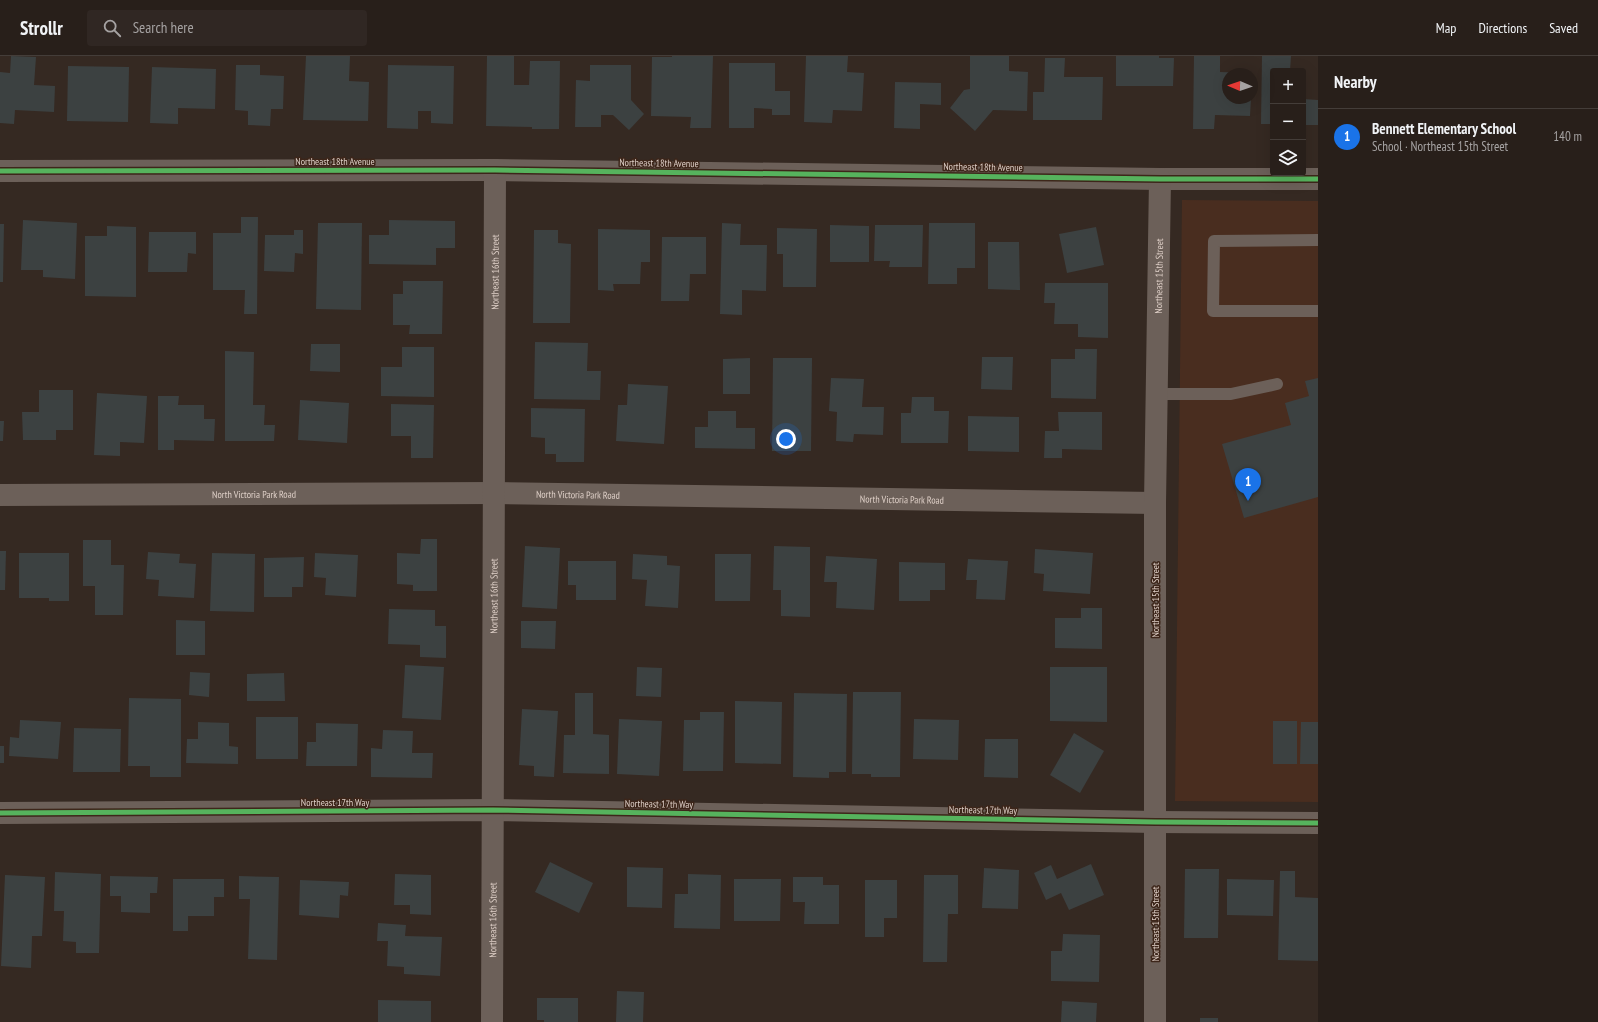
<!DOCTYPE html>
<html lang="en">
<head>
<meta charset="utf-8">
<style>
  body { margin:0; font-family:"PT Sans Narrow",sans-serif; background:#302723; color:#f1f3f6 }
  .controls { position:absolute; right:12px; top:12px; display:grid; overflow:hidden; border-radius:4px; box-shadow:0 4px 16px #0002 }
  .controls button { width:36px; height:36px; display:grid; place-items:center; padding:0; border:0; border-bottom:1px solid #443d39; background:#281f1a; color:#f1f3f6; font:20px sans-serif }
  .compass { position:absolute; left:1222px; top:12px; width:36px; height:36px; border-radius:50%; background:#281f1a; box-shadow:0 4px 16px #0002; rotate:272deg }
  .you { position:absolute; left:786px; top:383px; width:14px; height:14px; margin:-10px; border:3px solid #fff; border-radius:50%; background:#1a73e8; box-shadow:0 0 0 6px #1a73e833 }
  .badge { display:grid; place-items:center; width:26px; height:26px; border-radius:50%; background:#1a73e8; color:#fff; font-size:13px; font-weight:700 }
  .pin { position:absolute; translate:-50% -33px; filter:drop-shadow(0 1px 2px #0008) }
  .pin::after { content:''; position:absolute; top:21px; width:14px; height:12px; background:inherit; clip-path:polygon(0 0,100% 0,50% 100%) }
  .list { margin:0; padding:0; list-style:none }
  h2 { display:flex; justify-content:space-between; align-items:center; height:52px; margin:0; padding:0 16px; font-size:17px }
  h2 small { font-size:13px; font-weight:400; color:#a5a2a2 }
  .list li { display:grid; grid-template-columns:26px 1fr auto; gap:12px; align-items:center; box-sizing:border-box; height:56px; padding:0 16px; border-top:1px solid #443d39 }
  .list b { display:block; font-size:15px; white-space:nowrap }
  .list p { margin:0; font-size:13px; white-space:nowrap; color:#a5a2a2 }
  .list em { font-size:13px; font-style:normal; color:#a5a2a2 }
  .icon { flex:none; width:22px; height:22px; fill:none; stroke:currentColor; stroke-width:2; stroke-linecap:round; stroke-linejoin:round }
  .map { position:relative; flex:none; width:1318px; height:966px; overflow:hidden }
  header { display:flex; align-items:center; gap:24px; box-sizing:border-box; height:56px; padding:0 20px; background:#281f1a; border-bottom:1px solid #443d39 }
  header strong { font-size:19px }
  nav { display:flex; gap:22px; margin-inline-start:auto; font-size:14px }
  .search { width:280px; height:36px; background:#302723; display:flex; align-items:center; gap:10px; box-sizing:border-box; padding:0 14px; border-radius:4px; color:#a5a2a2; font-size:15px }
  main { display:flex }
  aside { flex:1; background:#281f1a }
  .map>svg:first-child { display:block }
</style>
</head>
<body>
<header>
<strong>Strollr</strong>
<div class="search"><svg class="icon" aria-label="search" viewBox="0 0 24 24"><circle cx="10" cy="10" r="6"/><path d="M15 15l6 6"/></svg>Search here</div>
<nav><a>Map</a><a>Directions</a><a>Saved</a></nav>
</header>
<main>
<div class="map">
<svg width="1318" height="966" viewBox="0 0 1318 966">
  <rect width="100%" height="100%" fill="#352922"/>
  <polygon fill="#492d1f" points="1182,144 1318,145 1318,746 1175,745"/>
  <g fill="#3c4141">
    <polygon points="11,0 36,1 34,29 55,30 54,56 15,54 14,68 0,67 0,16 10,17"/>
    <polygon points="306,0 350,0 349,25 369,26 368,65 303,64"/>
    <polygon points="487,0 514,0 514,29 529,29 530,5 560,5 559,73 532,73 532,71 486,70"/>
    <polygon points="672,0 713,0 711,72 690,72 691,61 651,60 652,1 672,1"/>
    <polygon points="806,0 848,0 847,16 864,17 862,55 833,54 832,67 804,66"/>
    <polygon points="970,0 1009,0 1009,15 1028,16 1027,55 993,54 975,75 950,52 964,34 970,33"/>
    <polygon points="1116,0 1159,0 1159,2 1174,2 1173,30 1116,30"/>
    <polygon points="1194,0 1220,0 1220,16 1251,17 1251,18 1228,18 1228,42 1251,42 1250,60 1215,59 1214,73 1193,73"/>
    <polygon points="1262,0 1291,0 1290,15 1273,15 1273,68 1261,68"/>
    <polygon points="1045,2 1065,2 1064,21 1103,21 1102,64 1033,64 1033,36 1044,36"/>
    <polygon points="729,7 775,7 775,35 790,35 790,59 772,59 772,53 754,52 754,72 729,72"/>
    <polygon points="236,9 260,9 260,19 284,20 283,53 271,53 270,70 248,69 248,55 235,54"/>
    <polygon points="388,9 454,10 453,68 431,67 431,55 418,55 418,73 387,72"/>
    <polygon points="590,9 631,9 631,44 644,58 629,74 613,59 601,59 601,71 575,71 576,24 590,25"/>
    <polygon points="68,10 129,11 128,66 67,65"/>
    <polygon points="152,11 216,13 215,53 178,52 178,68 150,67"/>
    <polygon points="895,26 941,27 941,49 920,48 920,73 894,72"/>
    <polygon points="1303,43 1318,44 1318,69 1303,69"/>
    <polygon points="241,161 258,161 257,258 244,258 245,234 213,234 213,177 241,177"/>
    <polygon points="23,164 77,167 75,223 43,221 43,214 21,214"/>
    <polygon points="389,164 455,165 455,192 436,192 436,209 369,208 369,179 389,179"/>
    <polygon points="318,167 362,167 361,254 316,253"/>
    <polygon points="722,167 741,168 740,189 767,189 766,235 742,234 742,259 720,258"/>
    <polygon points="929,167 975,167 975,212 957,212 957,228 928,228"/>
    <polygon points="0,168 4,168 3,226 0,226"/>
    <polygon points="830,169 869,170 869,206 830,206"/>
    <polygon points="875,169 923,169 922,211 889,211 890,205 874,205"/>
    <polygon points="107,170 136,171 136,241 85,240 85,180 107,180"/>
    <polygon points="1096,171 1104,209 1067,217 1059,178"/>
    <polygon points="777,172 817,173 816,231 783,231 783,198 777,198"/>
    <polygon points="598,173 650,174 650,206 641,206 640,228 613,228 614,235 598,234"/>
    <polygon points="294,174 303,174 303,198 295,197 294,216 264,215 265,179 294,179"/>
    <polygon points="534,174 558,174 558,187 571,188 570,267 533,267"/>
    <polygon points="149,176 196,176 196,198 188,197 187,216 148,216"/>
    <polygon points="662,181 706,181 706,218 690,218 689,245 661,245"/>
    <polygon points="988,186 1019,186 1020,234 988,233"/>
    <polygon points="403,225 443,225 442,278 409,278 410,269 393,269 393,238 403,238"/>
    <polygon points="1045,227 1108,227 1108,282 1078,281 1078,268 1054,268 1055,247 1044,247"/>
    <polygon points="535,286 588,287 587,315 601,315 600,344 534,343"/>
    <polygon points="311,288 340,288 340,316 310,315"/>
    <polygon points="402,291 434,291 434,341 381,340 381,311 402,311"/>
    <polygon points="1075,293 1097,293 1096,343 1051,342 1051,303 1075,303"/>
    <polygon points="225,295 254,296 253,349 265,349 264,369 275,369 274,385 225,385"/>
    <polygon points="982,301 1013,301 1012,334 981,333"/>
    <polygon points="750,302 750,338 723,338 723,303"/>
    <polygon points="773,302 812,302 811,395 772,395"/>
    <polygon points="831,322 864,323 862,351 884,351 883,379 854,378 853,386 836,385 837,356 829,355"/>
    <polygon points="1318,322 1318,441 1244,462 1222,388 1291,369 1285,347 1309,340 1305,325"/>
    <polygon points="628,328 668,330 664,388 616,385 618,349 627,349"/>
    <polygon points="39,334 73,334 73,374 56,374 56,384 23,384 22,356 39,356"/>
    <polygon points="97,337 147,340 144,387 120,386 120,400 94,399"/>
    <polygon points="158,340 179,340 178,349 204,349 204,363 215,363 214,385 174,384 174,394 158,394"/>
    <polygon points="912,341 934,341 934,355 949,355 948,387 901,387 901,357 911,357"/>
    <polygon points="300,344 349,347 347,387 298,384"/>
    <polygon points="391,348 434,349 433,402 411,402 411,380 391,380"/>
    <polygon points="531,352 585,353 584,406 556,406 556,398 545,398 545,382 531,381"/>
    <polygon points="708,355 736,355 736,372 755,372 755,393 695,392 695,371 708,371"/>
    <polygon points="1058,356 1102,356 1102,394 1062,393 1062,402 1044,402 1045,375 1059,375"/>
    <polygon points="968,360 1019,361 1019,396 968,395"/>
    <polygon points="0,365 4,365 3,385 0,385"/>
    <polygon points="421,483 437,483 437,535 413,535 413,529 397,528 397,497 420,498"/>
    <polygon points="83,484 111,484 111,509 124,509 123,559 95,559 95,530 83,530"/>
    <polygon points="525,490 560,492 557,553 522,551"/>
    <polygon points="774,490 810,491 810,561 781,560 781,534 773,534"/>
    <polygon points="1035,493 1093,497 1090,538 1043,535 1044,518 1034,517"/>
    <polygon points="0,495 6,495 5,534 0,534"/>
    <polygon points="148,496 180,498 179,507 196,508 194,542 158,540 159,524 146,523"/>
    <polygon points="19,497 69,497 69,545 49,545 49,542 19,542"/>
    <polygon points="212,497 255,498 254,556 210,555"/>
    <polygon points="315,497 358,499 356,541 325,539 326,522 314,521"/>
    <polygon points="633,498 667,500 667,509 680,510 678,552 645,550 647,524 632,523"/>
    <polygon points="715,498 751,498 750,545 715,545"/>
    <polygon points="826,500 877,503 874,554 836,552 837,526 824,526"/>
    <polygon points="304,501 303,531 292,531 292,541 264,541 264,502"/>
    <polygon points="968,503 1008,505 1005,544 976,543 977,524 966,524"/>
    <polygon points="568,505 616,505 616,544 576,544 576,529 568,529"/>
    <polygon points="899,506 945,507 945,534 930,534 930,545 899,545"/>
    <polygon points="1081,552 1102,552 1102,593 1055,592 1055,562 1081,562"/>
    <polygon points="389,553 435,554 435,570 446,570 446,602 420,601 420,589 388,588"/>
    <polygon points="176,564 205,565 205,599 176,599"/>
    <polygon points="521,565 556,565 555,593 521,592"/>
    <polygon points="405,609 444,611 441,664 402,662"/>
    <polygon points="637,611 662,612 661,641 636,640"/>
    <polygon points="1050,611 1107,611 1107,666 1050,665"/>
    <polygon points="190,616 210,617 209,641 189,639"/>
    <polygon points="284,617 285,645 247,645 247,618"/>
    <polygon points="853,636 901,636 900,721 871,721 871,718 852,718"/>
    <polygon points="575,637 593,637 593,678 609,679 609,718 563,717 564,679 575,679"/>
    <polygon points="794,637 847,638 846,716 829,716 829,722 793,721"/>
    <polygon points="129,642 181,643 181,721 150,721 150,710 128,710"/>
    <polygon points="735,645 782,646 781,708 735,707"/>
    <polygon points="522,653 558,655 554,721 534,720 534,710 519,709"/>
    <polygon points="700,656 724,656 723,715 683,715 684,664 700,664"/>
    <rect x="256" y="661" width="42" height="42"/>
    <polygon points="619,663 662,665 659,720 617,718"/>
    <polygon points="914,663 959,664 958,704 913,703"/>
    <polygon points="20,664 61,666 58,703 9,700 10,681 19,682"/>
    <rect x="1273" y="665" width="24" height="43"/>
    <polygon points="198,666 229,667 229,690 238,691 238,708 186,707 187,683 198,683"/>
    <polygon points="1301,666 1318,666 1318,708 1300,708"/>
    <polygon points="316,667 358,668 357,710 306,710 307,686 316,686"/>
    <polygon points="74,672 121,673 120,716 73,716"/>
    <polygon points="383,674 413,675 412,697 433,697 432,722 371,721 371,692 382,693"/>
    <polygon points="1074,677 1104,695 1080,737 1050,719"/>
    <polygon points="985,683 1018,683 1018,722 984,721"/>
    <rect x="0" y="690" width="4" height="17"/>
    <polygon points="550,806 593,827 579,857 535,836"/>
    <polygon points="1091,808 1104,839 1069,854 1061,837 1046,844 1034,817 1051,809 1057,823"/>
    <polygon points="627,811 663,812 662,852 627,851"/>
    <polygon points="984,812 1019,814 1018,853 982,852"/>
    <polygon points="1185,813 1219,813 1218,882 1184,882"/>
    <polygon points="1280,815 1295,815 1295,841 1318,842 1318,905 1278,904"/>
    <polygon points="55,816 101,818 99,897 76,897 76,886 63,885 64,855 54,855"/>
    <polygon points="395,818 431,819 431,859 410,858 410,849 394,849"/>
    <polygon points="688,818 721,819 720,873 674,872 675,838 688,838"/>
    <polygon points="5,819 45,821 42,880 32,880 31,912 1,910"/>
    <polygon points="924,819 958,819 958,858 948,858 947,906 923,906"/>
    <polygon points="110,820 158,821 157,837 150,837 150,857 121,856 121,840 110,840"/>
    <polygon points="239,820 279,821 277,904 248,903 250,843 239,843"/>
    <polygon points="793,821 823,821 823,829 839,829 839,868 804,868 805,846 793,846"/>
    <polygon points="173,823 224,823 224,841 214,841 214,860 188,860 188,875 173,875"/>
    <polygon points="734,823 781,823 780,865 734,865"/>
    <polygon points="1227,823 1274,824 1273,860 1227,859"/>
    <polygon points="300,824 349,826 348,840 340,839 339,862 299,859"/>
    <polygon points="865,824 897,824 897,862 884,862 884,881 865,881"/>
    <polygon points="378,867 406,869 405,880 442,881 440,920 404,918 404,911 387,910 388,885 377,885"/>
    <polygon points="1063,878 1100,879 1099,926 1051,925 1051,895 1062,895"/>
    <polygon points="617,935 644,936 643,966 616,966"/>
    <polygon points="537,942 578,942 578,966 544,966 544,964 537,964"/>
    <polygon points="378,944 431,945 431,966 378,966"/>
    <polygon points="1062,945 1097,947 1096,966 1061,966"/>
    <rect x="1200" y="962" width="18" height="4"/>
  </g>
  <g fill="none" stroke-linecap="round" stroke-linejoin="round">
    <g stroke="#6c6059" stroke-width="12">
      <polyline points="1318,184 1214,185 1213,255 1318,255"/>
      <polyline points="1156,338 1231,338 1277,328"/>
    </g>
    <g stroke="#6c6059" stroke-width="22">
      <polyline points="0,115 495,114 1160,123 1318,123"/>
      <path id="s1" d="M0,439L494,437L1155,447"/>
      <polyline points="0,757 493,754 1155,766 1318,767"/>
      <path id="s2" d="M492,966L495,114"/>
      <path id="s3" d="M1155,966V447L1160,123"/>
    </g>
    <g stroke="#3d261a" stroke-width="8">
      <g id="cycleway">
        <polyline points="0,115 495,114 1160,123 1318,123"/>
        <polyline points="0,757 493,754 1155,766 1318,767"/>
      </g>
    </g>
    <use href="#cycleway" stroke="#56b35d" stroke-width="5"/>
  </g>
  <g text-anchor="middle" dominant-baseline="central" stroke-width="3" stroke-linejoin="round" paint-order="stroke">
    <g font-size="10" fill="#dfd0c8" stroke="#3d261a">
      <text x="335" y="105">Northeast 18th Avenue</text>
      <text transform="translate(659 107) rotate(1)">Northeast 18th Avenue</text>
      <text transform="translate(983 111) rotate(1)">Northeast 18th Avenue</text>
      <text stroke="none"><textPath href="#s2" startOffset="750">Northeast 16th Street</textPath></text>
      <text stroke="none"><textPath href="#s3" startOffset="746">Northeast 15th Street</textPath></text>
      <text stroke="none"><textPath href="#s1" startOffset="254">North Victoria Park Road</textPath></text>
      <text stroke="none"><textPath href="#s1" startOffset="578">North Victoria Park Road</textPath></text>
      <text stroke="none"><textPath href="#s1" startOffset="902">North Victoria Park Road</textPath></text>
      <text stroke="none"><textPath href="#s2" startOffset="426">Northeast 16th Street</textPath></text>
      <text transform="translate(1155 544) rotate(-90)">Northeast 15th Street</text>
      <text x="335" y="746">Northeast 17th Way</text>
      <text transform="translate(659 748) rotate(1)">Northeast 17th Way</text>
      <text transform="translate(983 754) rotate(1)">Northeast 17th Way</text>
      <text stroke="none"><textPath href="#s2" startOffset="102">Northeast 16th Street</textPath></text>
      <text transform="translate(1155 868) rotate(-90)">Northeast 15th Street</text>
    </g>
  </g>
</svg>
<div class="controls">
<button>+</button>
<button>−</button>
<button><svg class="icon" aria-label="layers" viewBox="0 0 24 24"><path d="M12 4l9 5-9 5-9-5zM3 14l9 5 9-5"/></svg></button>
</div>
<svg class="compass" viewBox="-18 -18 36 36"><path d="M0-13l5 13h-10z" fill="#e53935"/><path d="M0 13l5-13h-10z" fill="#a5a2a2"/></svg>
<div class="you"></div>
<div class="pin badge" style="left:1248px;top:445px">1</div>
</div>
<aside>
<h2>Nearby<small></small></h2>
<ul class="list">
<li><span class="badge">1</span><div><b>Bennett Elementary School</b><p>School · Northeast 15th Street</p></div><em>140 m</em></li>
</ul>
</aside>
</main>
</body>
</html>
